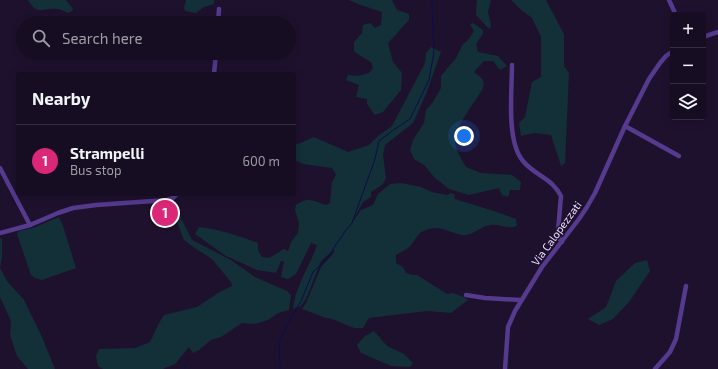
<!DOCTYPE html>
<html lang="en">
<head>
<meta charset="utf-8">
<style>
  body { margin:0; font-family:"Exo 2",sans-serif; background:#231b2f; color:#f1f3f6 }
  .controls { position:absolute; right:12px; top:12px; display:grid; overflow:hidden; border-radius:4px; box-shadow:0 2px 10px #0003 }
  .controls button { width:36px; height:36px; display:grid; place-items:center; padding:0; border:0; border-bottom:1px solid #352d40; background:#160d22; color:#f1f3f6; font:20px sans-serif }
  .you { position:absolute; left:464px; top:136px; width:14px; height:14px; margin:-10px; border:3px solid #fff; border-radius:50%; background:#1a73e8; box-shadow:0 0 0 6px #1a73e833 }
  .badge { display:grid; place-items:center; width:26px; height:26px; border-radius:50%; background:#db2777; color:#fff; font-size:13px; font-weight:700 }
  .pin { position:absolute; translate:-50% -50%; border:2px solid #fff; box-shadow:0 1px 4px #0006 }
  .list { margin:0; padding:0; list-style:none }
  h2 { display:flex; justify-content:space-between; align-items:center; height:52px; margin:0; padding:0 16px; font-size:17px }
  h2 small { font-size:13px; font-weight:400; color:#9e9ca5 }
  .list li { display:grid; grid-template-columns:26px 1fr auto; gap:12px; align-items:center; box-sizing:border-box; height:72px; padding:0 16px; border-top:1px solid #352d40 }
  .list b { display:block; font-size:15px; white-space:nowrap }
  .list p { margin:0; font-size:13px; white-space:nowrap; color:#9e9ca5 }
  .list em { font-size:13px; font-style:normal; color:#9e9ca5 }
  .icon { flex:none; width:22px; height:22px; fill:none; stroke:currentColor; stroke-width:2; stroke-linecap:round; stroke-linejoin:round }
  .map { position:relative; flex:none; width:718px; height:369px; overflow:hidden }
  .search { position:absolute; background:#160d22; box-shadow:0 2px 10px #0003; left:16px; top:16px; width:280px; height:44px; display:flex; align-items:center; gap:10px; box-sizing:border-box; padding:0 14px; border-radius:22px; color:#9e9ca5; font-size:15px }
  .panel { position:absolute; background:#160d22; box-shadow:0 2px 10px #0003; left:16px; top:72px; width:280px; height:124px; border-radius:4px }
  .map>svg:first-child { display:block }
</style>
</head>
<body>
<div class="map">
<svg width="718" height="369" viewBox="0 0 718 369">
  <rect width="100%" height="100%" fill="#1e112e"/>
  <g fill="#132f38">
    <path d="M28,0H66L73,9L72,11L69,13C65,12 61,9 57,9C42,7 38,17 28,0Z"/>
    <polygon points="186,0 214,0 214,4 204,7 196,13 185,11 184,8"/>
    <polygon points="349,0 392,0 397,10 409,14 409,20 388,43 393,62 402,73 401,90 383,112 375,115 367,104 367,99 356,97 359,85 346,80 348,75 358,76 369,73 373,68 371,62 359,55 354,51 354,42 362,33 363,25 370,23 375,28 381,25 382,12 358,4"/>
    <polygon points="477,0 491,0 488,12 491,25 490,29 486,26 476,15"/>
    <polygon points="511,0 546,0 564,34 564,66 569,73 565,163 561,166 551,135 534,133 521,136 519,123 525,117 532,82 541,77 541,37 532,18 520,9"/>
    <path d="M473,23L483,30V34L476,44L478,52L498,56L507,66L500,70L493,61H484L474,72C482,79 486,79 482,90C475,102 455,127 455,141C455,149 462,160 466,167L481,173L512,175L521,182L520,190H510L508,197L502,195L499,188L469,195L449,189L434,177L424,165L414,159L410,150L413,140L424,123L426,110L433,102L441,88V76L456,58L463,44L468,40L474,31L470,24Z"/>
    <path d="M431,47L441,52L426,94L413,123L385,145L383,155L386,178L383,184L371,192V197L363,202L350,226L361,210L373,205L378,194L390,184L401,183L421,187L432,192L447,195L451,193L454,194L455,199L497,212L516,219L517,226C507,230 500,223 490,225C480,226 472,237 462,235C450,233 441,225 429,229C417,232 418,237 411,245C408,249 401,252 396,255V263L403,267L406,273L413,275H417L447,294L453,293L464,297L468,300L451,313L427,311L369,318L363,328H354L332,319L326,318L302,309L306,303L321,267L333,254L335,249L321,261L306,299L301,306L293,309C295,286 310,266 317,245L311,243L296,274L288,279L281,277L284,261H281L276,273L257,270L226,256L195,234L199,227C219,229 239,236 258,243V250L262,257L269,258L284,249L288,251L291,242L298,233L299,223L295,210L296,205C307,196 314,201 326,205L330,203L332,182L336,175L334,171L332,168L303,164L294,160V143L298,144L314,137L348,152L369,145L378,136L392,126L425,63L426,53Z"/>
    <polygon points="175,211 179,214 192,240 231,260 255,277 287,291 291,295 289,310 278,313 268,320 255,324 242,323 221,337 211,340 199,350 193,353 189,347 175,364 163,369 103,369 98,366 96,356 99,349 135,348 150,342 159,323 164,315 197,307 218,293 232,286 231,282 212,259 195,248 184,240 173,212"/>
    <polygon points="59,217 63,226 76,268 42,280 35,278 31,275 17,234 19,231 33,228"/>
    <polygon points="0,238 2,239 2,257 0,268 7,281 24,300 42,337 55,369 28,369 17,356 10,335 11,321 0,297"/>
    <polygon points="647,260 650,271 629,302 613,319 599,325 588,319 606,307 616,281 635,263"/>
    <polygon points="374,331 387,346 404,354 413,363 410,367 391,366 361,353 357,345 365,336"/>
  </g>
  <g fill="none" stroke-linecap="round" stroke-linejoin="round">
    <g stroke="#090e4e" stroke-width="1">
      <polyline points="184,369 188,359"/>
      <polyline points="280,369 279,349 280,339 287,325 301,301 313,272 325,261 346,230 352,223 375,159 379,141 392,131 410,119 429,80 434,52 432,2 433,0"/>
    </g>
    <g stroke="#553a8e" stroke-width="4.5">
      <polyline points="669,0 676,15"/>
      <polyline points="218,23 219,9"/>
      <polyline points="703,37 718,32"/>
      <path d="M512,65C512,91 506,141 523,161C531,171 543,176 552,184C556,188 559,192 561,196L558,231V237L562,242"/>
      <polyline points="214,74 216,53"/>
      <polyline points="625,126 679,156"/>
      <polyline points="0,168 30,225"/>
      <polyline points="0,233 30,225 58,213 73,208 96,205 167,200 173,198 177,194"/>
      <polyline points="466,295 485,298 521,300"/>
      <polyline points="505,369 508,327 515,311 542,267 579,219 587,207 595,193 625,126 649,79 660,63 666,56 673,51"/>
      <polyline points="655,369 670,352 676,339 686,286"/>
    </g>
  </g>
  <g text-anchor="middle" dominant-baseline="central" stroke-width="3" stroke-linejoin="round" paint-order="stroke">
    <g font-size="11" fill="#ebddff" stroke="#1e112e">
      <text transform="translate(556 233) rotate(-54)">Via Calopezzati</text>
    </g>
  </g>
</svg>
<div class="controls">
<button>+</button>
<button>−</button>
<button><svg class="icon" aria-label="layers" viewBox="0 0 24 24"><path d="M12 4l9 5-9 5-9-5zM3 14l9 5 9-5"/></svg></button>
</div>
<div class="you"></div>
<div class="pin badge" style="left:165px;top:213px">1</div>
<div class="search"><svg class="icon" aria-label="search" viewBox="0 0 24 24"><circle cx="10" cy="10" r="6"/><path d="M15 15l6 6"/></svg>Search here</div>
<section class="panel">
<h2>Nearby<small></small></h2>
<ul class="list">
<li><span class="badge">1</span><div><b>Strampelli</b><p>Bus stop</p></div><em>600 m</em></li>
</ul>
</section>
</div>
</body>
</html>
